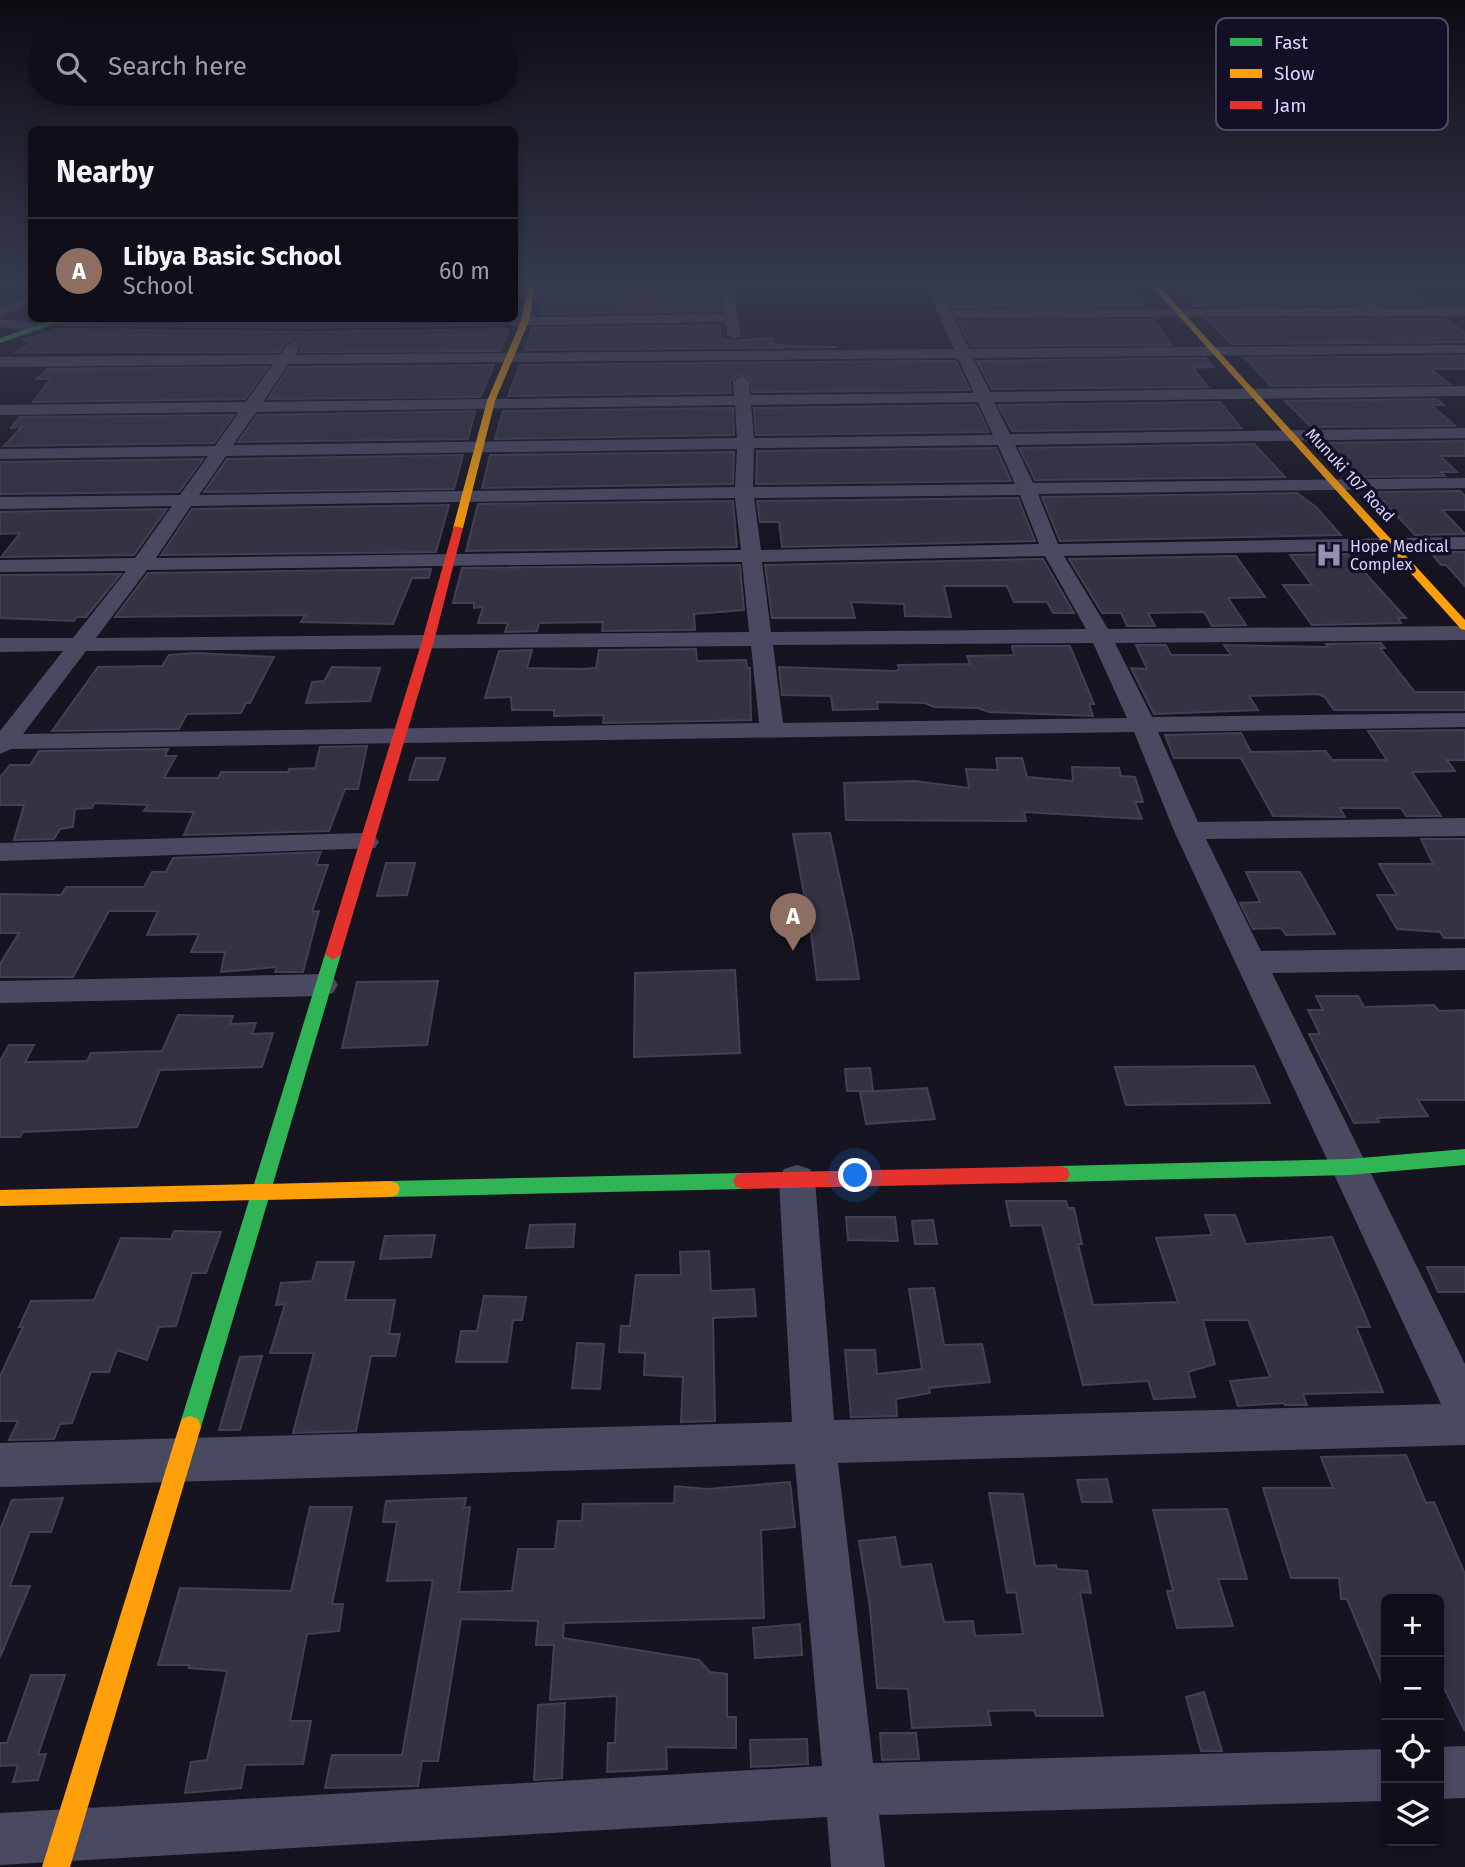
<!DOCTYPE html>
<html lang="en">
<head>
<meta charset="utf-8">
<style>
  body { margin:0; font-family:"Fira Sans",sans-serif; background:#1e1d26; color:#f1f3f6 }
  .controls { position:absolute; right:21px; bottom:21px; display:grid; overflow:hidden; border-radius:10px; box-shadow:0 4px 10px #0003 }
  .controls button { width:63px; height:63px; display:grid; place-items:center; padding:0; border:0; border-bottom:2px solid #302f38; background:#100f19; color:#f1f3f6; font:35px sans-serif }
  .you { position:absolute; left:856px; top:1176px; width:24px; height:24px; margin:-18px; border:5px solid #fff; border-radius:50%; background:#1a73e8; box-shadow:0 0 0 10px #1a73e833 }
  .badge { display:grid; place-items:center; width:46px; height:46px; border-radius:50%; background:#9591b1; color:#fff; font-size:23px; font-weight:700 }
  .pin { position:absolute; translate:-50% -58px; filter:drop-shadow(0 2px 4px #0008) }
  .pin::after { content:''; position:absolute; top:37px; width:24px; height:21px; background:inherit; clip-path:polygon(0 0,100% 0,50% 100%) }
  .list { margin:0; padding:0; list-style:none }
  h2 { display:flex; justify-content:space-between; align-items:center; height:91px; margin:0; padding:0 28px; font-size:30px }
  h2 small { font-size:23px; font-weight:400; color:#9c9ca2 }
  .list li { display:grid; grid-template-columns:46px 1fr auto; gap:21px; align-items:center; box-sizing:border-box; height:105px; padding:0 28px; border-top:2px solid #302f38 }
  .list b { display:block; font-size:26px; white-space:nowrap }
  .list p { margin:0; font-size:23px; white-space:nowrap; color:#9c9ca2 }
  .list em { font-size:23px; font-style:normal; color:#9c9ca2 }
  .icon { flex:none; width:38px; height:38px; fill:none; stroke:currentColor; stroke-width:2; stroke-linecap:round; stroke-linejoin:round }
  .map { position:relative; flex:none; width:1465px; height:1867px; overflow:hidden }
  .search { position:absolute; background:#100f19; box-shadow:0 4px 10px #0003; left:28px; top:28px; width:490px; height:77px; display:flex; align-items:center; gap:18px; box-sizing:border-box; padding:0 24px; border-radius:38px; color:#9c9ca2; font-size:26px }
  .panel { position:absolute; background:#100f19; box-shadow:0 4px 10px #0003; left:28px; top:126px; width:490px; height:196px; border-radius:10px }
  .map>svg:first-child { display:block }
</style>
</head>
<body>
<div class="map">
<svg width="1465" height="1867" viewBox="0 0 1465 1867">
  <rect width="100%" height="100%" fill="#161421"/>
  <g fill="#343243" stroke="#433f54" stroke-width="2">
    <polygon points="1252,291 1340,292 1356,305 1193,306 1178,292"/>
    <polygon points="1362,291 1410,291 1429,305 1382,305"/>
    <polygon points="1136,292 1145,306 952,307 945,295"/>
    <polygon points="719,296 720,311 540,314 545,299"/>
    <polygon points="1206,319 1373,319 1380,321 1388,319 1446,319 1465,333 1465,342 1231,344"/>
    <polygon points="1154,320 1171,345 971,346 958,321"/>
    <polygon points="720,325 720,338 733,341 772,338 774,345 838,347 525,350 532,328"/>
    <polygon points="56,329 309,332 509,329 500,351 300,352 302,347 291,341 285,343 279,352 16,352 33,342 25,340"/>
    <polygon points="1465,356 1465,369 1431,369 1449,384 1271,386 1245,358"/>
    <polygon points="1205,358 1213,367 1193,368 1208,387 992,389 977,361"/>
    <polygon points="926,361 956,361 970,390 752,392 750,379 740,374 730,381 731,393 508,396 520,365"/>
    <polygon points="494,365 480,397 268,399 289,367"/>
    <polygon points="268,367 245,399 33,402 51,379 37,379 47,369"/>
    <polygon points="1437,399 1444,405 1431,405 1455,426 1311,427 1285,401"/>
    <polygon points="1220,402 1241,428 1012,431 998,405"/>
    <polygon points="976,405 989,432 756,435 754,408"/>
    <polygon points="733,408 734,435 495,439 503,411"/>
    <polygon points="475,411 468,439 238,442 257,415"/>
    <polygon points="234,415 214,443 4,446 22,427 11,428 20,417"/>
    <polygon points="1465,441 1465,456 1440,456 1457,472 1441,472 1445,476 1356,477 1326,443"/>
    <polygon points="1254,444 1285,477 1035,480 1019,448"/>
    <polygon points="996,448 1011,481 756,484 757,451"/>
    <polygon points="734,452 733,484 482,488 490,455"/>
    <polygon points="463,455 454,489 204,492 227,459"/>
    <polygon points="203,459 179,492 0,494 0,462"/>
    <polygon points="1460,491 1465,496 1465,510 1442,510 1465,534 1415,535 1375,492"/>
    <polygon points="1297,493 1316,507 1341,535 1060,541 1042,497"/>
    <polygon points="1018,498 1035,541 782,547 779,522 760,522 757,501"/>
    <polygon points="733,501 737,547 466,551 478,504"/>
    <polygon points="449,505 436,552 161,555 192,509"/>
    <polygon points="167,509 134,555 1,557 20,533 0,534 0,512"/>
    <polygon points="1430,552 1465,552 1465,586 1446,565 1441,565"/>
    <polygon points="1348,554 1406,618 1398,618 1401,623 1312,625 1283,585 1312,585 1290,555"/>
    <polygon points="1236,556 1265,597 1228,598 1246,625 1212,626 1204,612 1148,613 1155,626 1127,626 1121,613 1102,613 1069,559"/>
    <polygon points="1043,559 1074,613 1053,613 1047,602 1014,602 1007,586 944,586 951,617 905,616 904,604 851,602 855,618 772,618 765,565"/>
    <polygon points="740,565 744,610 694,614 695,630 602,631 603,622 539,623 537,631 505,632 508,623 478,623 483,607 474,608 474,603 453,603 462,568"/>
    <polygon points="431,569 429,578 412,578 393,624 301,622 305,615 115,617 148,573"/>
    <polygon points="121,574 86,617 77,617 74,621 0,618 0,575"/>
    <polygon points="1381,643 1385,648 1380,648 1415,692 1465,692 1465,710 1334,710 1325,697 1318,694 1249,696 1258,710 1154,714 1131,668 1147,669 1136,645 1166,645 1171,655 1231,655 1224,645 1328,647 1326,644"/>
    <polygon points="1012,646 1070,646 1094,704 1089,704 1093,716 989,712 978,708 934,707 925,703 877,702 878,709 833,710 831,696 782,695 779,667 894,671 899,670 898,665 970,664 967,656 1014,655"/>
    <polygon points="696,649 697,661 746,660 747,668 750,668 751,720 603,723 604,715 554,716 554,710 512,710 511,697 485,698 499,651 532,650 527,668 583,669 596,668 599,650"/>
    <polygon points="196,653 274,657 250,703 246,703 241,713 187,714 179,729 52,731 98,667 162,666 169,655"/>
    <polygon points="332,667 380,668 370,701 306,703 312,682 324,681"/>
    <polygon points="1465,730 1465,760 1447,760 1455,771 1412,772 1441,816 1406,816 1401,808 1340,808 1345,817 1273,816 1241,758 1174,758 1165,735 1241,733 1251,752 1326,751 1332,760 1387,760 1368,731"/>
    <polygon points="367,746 358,789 345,789 329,831 184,835 194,812 144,811 148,805 94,803 92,808 75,809 73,827 60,829 54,839 14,840 24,805 0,805 0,777 10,765 30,765 39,751 168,749 165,756 176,756 164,778 218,778 221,772 288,772 289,769 315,768 320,747"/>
    <polygon points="416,758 445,758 438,780 409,780"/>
    <polygon points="996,758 1022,758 1027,777 1073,781 1072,767 1119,768 1121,776 1135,777 1143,802 1135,802 1142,819 1024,812 1026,821 846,820 844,783 915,781 969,788 966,769 998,770"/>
    <polygon points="830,833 852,936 859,979 817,980 806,894 804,894 793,834"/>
    <polygon points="1421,839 1465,839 1465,938 1444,938 1440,932 1397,929 1377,895 1397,895 1379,864 1433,864"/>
    <polygon points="321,852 316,865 328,865 312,912 319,911 303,972 275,972 277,967 221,972 225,952 191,952 199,934 147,935 158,911 109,911 73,977 0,977 0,964 19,933 0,933 0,894 61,895 66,887 144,887 152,872 166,872 173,858"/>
    <polygon points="386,863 415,863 407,895 377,896"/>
    <polygon points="1246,872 1300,872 1335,934 1286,935 1281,928 1253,929 1240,903 1260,902"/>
    <polygon points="735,970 740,1053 634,1057 635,973"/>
    <polygon points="438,981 427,1045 342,1048 357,982"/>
    <polygon points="1316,996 1358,996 1364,1007 1434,1005 1439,1011 1465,1010 1465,1100 1418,1100 1428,1116 1377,1118 1379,1122 1354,1123 1309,1034 1320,1034 1308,1010 1323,1010"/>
    <polygon points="178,1015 233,1016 230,1024 256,1023 252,1034 273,1033 262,1067 160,1070 137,1127 23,1132 20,1137 0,1137 0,1061 9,1045 34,1045 25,1062 87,1061 91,1053 162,1051"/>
    <polygon points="1254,1066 1270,1103 1126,1105 1115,1067"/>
    <polygon points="870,1068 873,1091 847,1091 845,1069"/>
    <polygon points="927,1088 935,1119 866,1124 860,1092"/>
    <polygon points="1006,1201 1066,1201 1068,1208 1074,1208 1082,1244 1078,1244 1093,1305 1178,1302 1156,1238 1212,1235 1205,1215 1235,1215 1246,1244 1332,1237 1370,1327 1356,1327 1383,1392 1303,1394 1307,1405 1285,1405 1284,1403 1238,1406 1230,1381 1270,1377 1248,1320 1203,1320 1215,1364 1188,1372 1195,1397 1154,1399 1148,1381 1083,1385 1042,1225 1011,1226"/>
    <polygon points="846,1217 895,1217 898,1241 848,1240"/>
    <polygon points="933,1220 937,1244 915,1244 912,1221"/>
    <polygon points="575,1224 573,1247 526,1248 530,1225"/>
    <polygon points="174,1231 221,1232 206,1273 192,1273 176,1326 159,1327 147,1360 117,1350 109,1372 91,1372 72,1423 60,1424 54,1439 9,1440 18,1421 0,1421 0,1376 23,1327 19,1327 31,1301 94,1300 121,1238 171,1239"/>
    <polygon points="435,1235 431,1257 380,1259 385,1236"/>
    <polygon points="709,1251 711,1291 754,1289 756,1316 713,1318 715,1421 681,1422 683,1377 644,1375 645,1353 619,1352 621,1326 630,1326 636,1275 681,1275 680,1252"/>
    <polygon points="317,1262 354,1262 345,1300 395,1300 389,1334 400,1334 395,1356 371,1356 356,1431 293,1433 314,1353 270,1353 285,1304 276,1305 281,1283 312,1281"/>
    <polygon points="1427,1267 1465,1267 1465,1292 1438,1292"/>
    <polygon points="934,1288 944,1345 982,1344 990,1382 929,1388 930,1393 896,1399 897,1416 851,1417 845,1350 875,1350 877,1374 922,1369 909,1289"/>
    <polygon points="484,1296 526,1297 522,1320 513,1320 507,1362 456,1362 461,1331 477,1331"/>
    <polygon points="577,1343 604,1344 600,1389 572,1388"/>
    <polygon points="262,1356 240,1430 219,1430 240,1357"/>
    <polygon points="1406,1455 1426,1503 1434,1502 1465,1574 1465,1731 1444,1688 1439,1690 1439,1599 1386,1599 1386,1693 1347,1599 1341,1599 1339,1578 1291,1578 1263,1488 1333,1488 1321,1457"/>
    <polygon points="1107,1479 1112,1502 1082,1502 1077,1480"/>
    <polygon points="790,1482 795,1527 761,1530 764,1618 564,1623 563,1638 699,1660 710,1672 727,1674 727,1717 736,1717 736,1748 666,1747 667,1769 607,1772 608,1743 615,1743 617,1696 550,1700 554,1645 536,1645 538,1621 461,1619 438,1761 422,1761 418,1786 325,1788 332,1755 402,1755 433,1580 387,1581 397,1522 383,1522 386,1501 466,1498 464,1508 470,1507 459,1592 512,1591 518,1549 555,1549 558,1521 582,1521 583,1504 674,1503 675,1486 707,1489"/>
    <polygon points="989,1493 1023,1494 1035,1566 1056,1565 1057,1569 1087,1571 1091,1593 1080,1592 1103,1716 1036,1716 1034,1710 988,1711 991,1725 912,1728 908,1689 877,1688 870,1608 859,1541 895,1537 901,1567 931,1564 944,1622 973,1621 975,1636 1023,1634 1016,1592 1007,1593"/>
    <polygon points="63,1498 51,1532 30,1532 10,1586 30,1586 0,1657 0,1530 12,1500"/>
    <polygon points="310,1507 352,1507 332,1604 343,1604 339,1631 307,1634 290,1721 311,1721 303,1764 245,1765 241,1788 185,1793 191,1762 207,1760 227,1671 189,1668 189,1665 158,1665 180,1588 291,1591"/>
    <polygon points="1227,1509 1247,1579 1218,1579 1233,1626 1177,1628 1167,1591 1173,1591 1153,1510"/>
    <polygon points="800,1624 802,1655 755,1658 753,1628"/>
    <polygon points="31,1675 65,1675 38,1755 46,1754 38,1780 13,1782 18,1765 0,1766 0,1743 7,1743"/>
    <polygon points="1204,1692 1222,1751 1201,1751 1186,1697"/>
    <polygon points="565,1703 562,1778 534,1780 538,1705"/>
    <polygon points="880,1733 916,1733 919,1759 882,1760"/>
    <polygon points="807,1739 808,1764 751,1767 750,1740"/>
  </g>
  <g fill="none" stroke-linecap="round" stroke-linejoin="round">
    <g fill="#4a4962" fill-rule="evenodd">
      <polygon points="732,284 741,335 734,339 727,335 725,322 309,329 56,326 49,322 53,318 309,321 724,314 721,293 514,297 514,289"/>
      <path d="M925,284H1256L1249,288L941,292L950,310L1363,308L1334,284H1348L1381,308H1465V316H1387L1381,319L1374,316L954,318L969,349L1465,345V353L973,358L990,392L1465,386V396L994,402L1010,434L1465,428V438L1015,445L1033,483L1465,478V488L1038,494L1058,544L1465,537V549L1064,556L1108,629L1465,626V640L1115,643L1152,717L1465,713V727L1158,732L1198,822L1465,818V836L1206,839L1261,951L1465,948V970L1272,973L1465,1364V1445L838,1463L873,1763L1386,1749V1801L879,1815L885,1867H831L827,1817L0,1865V1813L822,1766L795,1464L0,1487V1443L792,1422L779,1180L784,1169L797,1165L810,1169L815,1180L834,1420L1441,1404L1174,831L1134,732L11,749L0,754V731L63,651L0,652V638H73L126,571L0,572V560L135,558L172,506L0,509V497L180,495L208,456L0,459V449L215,446L239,412L0,415V405L246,402L273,364L0,367V357L280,355L287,345L292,344L299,348L295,355L954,349ZM958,358L974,393L750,395L749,381L741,376L733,381L734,396L263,402L288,364ZM978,402L993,435L754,438L751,405ZM735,405L737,438L233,445L256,412ZM998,445L1015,484L753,487L754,448ZM737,449L735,487L199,495L226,456ZM1020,495L1039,544L761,550L754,498ZM735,498L741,550L156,558L191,506ZM1045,556L1086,629L771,632L762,562ZM742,562L749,632L96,638L147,570ZM1093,643L1127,718L783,723L773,645ZM751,646L759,723L23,734L86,651Z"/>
      <polygon points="32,294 32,303 0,317 0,308"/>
      <polygon points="0,319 41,323 48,327 41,331 0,327"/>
      <polygon points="365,833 375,836 379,842 375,848 0,861 0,843"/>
      <polygon points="322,974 333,977 338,985 333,993 322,996 0,1003 0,981"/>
      <polygon points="1465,1746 1465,1798 1439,1799 1439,1747"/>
    </g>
    <g fill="#30b455" fill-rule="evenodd">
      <polygon points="59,318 71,318 0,343 0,338"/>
      <polygon points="333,948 341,954 201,1427 198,1435 190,1438 182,1435 179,1427 325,954"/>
      <polygon points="1465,1149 1465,1165 1349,1175 1060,1182 1053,1180 1050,1174 1053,1168 1060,1166 1349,1159"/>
      <polygon points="743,1173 750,1175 753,1181 750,1187 743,1189 390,1197 383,1195 380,1189 383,1183 390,1181"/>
    </g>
    <g fill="#ff9f0a" fill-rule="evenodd">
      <polygon points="529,284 535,284 529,321 495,401 463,528 454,530 453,528 487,401 521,321"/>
      <polygon points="1150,284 1157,284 1465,620 1465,630 1461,629"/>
      <polygon points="390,1181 397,1183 400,1189 397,1195 390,1197 0,1206 0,1190"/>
      <polygon points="190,1416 198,1419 201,1427 70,1867 42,1867 179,1427 182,1419"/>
    </g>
    <g fill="#e5322d" fill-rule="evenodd">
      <polygon points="454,526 463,528 434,641 341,954 333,960 325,954 422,641"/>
      <polygon points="1060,1166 1067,1168 1070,1174 1067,1180 1060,1182 743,1189 736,1187 733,1181 736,1175 743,1173"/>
    </g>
  </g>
  <linearGradient id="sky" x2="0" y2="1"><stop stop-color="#0c0b12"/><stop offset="0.52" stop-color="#363a4e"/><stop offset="1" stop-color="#363a4e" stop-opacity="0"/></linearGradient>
  <rect width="1465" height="545" fill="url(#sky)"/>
  <defs>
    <g id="hospital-bare" transform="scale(2.1)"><path d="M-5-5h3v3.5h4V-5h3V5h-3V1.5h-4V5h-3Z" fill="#9591b1" stroke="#130f26" stroke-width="2.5" paint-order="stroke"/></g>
  </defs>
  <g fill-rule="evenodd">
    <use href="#hospital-bare" x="1329" y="555"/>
  </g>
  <g text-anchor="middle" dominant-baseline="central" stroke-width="7" stroke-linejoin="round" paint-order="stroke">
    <g font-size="16" fill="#d9d4ff" stroke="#130f26">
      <text transform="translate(1350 475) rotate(47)">Munuki 107 Road</text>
    </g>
    <g font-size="16" fill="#d9d4ff" stroke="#130f26" text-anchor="start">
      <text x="1350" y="546">Hope Medical<tspan x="1350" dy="18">Complex</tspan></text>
    </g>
  </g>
  <rect x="1216" y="18" width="232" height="112" rx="10" fill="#130f26" stroke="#4e4a67" stroke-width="2"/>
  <rect x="1230" y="38" width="32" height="8" fill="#30b455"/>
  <rect x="1230" y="69" width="32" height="9" fill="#ff9f0a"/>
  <rect x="1230" y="101" width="32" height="8" fill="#e5322d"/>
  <g font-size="19" fill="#d9d4ff">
    <text x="1274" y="49">Fast</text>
    <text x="1274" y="80">Slow</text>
    <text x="1274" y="112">Jam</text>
  </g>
</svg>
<div class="controls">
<button>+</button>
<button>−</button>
<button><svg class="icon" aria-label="locate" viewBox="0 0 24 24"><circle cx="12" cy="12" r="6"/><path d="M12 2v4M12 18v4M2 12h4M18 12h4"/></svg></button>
<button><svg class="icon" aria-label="layers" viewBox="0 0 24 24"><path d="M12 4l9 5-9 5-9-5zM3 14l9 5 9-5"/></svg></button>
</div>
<div class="you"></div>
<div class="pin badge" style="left:793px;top:951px;background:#8d6e63">A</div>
<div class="search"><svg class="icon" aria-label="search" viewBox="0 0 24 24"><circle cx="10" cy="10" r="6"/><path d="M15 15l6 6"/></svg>Search here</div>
<section class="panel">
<h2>Nearby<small></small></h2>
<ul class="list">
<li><span class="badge" style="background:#8d6e63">A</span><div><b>Libya Basic School</b><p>School</p></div><em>60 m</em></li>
</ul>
</section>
</div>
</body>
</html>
